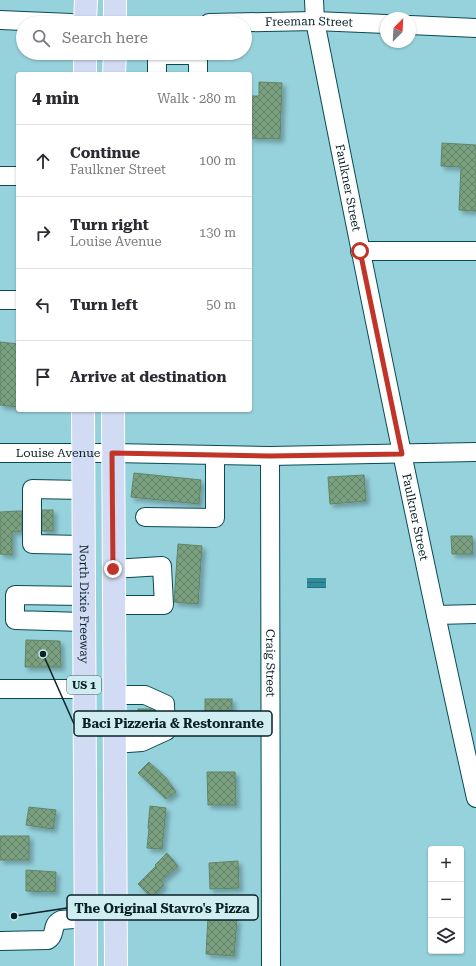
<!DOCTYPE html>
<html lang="en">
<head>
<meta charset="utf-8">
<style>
  body { margin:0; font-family:"Roboto Serif",serif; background:#f2f2f3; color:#2b2b33 }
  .controls { position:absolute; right:12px; bottom:12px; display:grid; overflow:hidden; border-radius:4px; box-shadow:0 1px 3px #0004 }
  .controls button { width:36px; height:36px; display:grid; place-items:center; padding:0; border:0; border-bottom:1px solid #e1e1e2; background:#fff; color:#2b2b33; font:20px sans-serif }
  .compass { position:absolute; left:380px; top:12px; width:36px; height:36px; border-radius:50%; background:#fff; box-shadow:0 1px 3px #0004; rotate:24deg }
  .stop { position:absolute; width:12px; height:12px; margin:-9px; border:3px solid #c13428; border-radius:50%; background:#fff }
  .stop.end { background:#c13428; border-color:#fff; box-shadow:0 1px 4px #0008 }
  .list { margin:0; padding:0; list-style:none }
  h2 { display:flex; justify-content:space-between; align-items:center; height:52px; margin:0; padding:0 16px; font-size:17px }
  h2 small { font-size:13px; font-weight:400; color:#7c7c81 }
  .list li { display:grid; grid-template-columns:26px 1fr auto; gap:12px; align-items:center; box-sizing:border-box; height:72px; padding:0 16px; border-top:1px solid #e1e1e2 }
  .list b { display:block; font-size:15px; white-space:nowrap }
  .list p { margin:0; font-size:13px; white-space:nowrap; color:#7c7c81 }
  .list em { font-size:13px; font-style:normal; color:#7c7c81 }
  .icon { flex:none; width:22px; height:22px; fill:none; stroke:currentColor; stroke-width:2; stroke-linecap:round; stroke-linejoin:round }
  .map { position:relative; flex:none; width:476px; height:966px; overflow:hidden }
  .search { position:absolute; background:#fff; box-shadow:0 1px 3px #0004; left:16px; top:16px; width:236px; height:44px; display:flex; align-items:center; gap:10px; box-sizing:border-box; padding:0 14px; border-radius:22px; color:#7c7c81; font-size:15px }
  .panel { position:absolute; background:#fff; box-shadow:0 1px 3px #0004; left:16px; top:72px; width:236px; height:340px; border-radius:4px }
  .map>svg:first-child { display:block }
</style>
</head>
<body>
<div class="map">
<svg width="476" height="966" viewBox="0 0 476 966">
  <defs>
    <pattern id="water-rules" width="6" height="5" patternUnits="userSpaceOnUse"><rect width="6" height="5" fill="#2f8b98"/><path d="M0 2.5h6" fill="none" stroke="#26717c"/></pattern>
    <pattern id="building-cross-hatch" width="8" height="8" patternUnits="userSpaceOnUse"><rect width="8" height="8" fill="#7aa080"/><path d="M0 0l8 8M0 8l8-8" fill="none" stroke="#628269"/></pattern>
    <filter id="shadow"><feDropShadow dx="3.5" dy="3.5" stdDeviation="2" flood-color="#0004"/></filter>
  </defs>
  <rect width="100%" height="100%" fill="#96d2dc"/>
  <rect fill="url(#water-rules)" x="307" y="578" width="19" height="10"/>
  <g fill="url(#building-cross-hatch)" stroke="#618667" filter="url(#shadow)">
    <polygon points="259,82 282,83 280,139 250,138 251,96 259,96"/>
    <polygon points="442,143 476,145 476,211 459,210 461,167 441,166"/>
    <polygon points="0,342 18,344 18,407 0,405"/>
    <polygon points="134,473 201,480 199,504 131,497"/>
    <polygon points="364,475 366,501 330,504 328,477"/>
    <rect x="42" y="510" width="11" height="21"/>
    <polygon points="18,511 22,511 22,531 12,532 12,555 0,554 0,512"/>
    <polygon points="451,536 472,536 473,554 452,554"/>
    <polygon points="178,544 202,546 198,604 174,602"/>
    <polygon points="26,640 60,641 61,667 25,667"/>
    <rect x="205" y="699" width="27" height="27"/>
    <polygon points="138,709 150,709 155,711 155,724 140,731 138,731"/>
    <polygon points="149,762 166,778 176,792 166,799 138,773"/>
    <polygon points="207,772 235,772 236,805 208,805"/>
    <polygon points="150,806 166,808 162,849 147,848 149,828 148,828"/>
    <polygon points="29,807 56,810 53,829 26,825"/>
    <rect x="0" y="836" width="29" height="24"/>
    <polygon points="167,853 178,866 161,881 164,885 152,898 138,884 156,866 155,865"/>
    <polygon points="238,861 239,888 210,889 209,863"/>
    <polygon points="26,870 56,872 55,892 26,891"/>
    <polygon points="208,917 237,919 234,956 206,954"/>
  </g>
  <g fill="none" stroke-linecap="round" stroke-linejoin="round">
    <g stroke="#074b54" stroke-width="20">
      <g id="minor">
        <path id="s1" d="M314,0L315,21C366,280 418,540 476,798"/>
        <polyline points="0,20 71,23"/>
        <path id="s2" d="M209,23L315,21L386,24"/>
        <polyline points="410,25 476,28"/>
        <polyline points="157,53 157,74"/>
        <polyline points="157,55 198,55 198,74"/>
        <polyline points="0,176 18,176"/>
        <polyline points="360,251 476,251"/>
        <polyline points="0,300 18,300"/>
        <path id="s3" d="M0,453H112L270,456L476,452"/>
        <path id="s4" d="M270,456L271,966"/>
        <polyline points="83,490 32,489 32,544 83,545"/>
        <polyline points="145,517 215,518 215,455"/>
        <polyline points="113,569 162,566 164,605 113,605"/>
        <polyline points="83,596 15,595 15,620 83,622"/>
        <polyline points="436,615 476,614"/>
        <polyline points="0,689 84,689"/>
        <polyline points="114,695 145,695 165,704 166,731 142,742 114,744"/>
        <path d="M0,941L48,940C57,935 50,925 61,920L86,918"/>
      </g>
    </g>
    <g stroke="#fff" stroke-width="24">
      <g id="major">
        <polyline points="85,23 86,0"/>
        <polyline points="115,23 115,0"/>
        <polyline points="85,74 85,53"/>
        <polyline points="114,74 115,53"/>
        <path id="s5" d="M83,410L86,966"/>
        <polyline points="113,410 116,966"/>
      </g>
    </g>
    <use href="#minor" stroke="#fff" stroke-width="18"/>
    <use href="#major" stroke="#d2dbf4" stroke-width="22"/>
  </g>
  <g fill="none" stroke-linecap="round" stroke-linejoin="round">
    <polyline stroke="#c13428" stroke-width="5" points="113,569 112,453 270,456 402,454 360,251"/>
  </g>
  <g text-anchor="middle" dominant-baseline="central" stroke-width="3" stroke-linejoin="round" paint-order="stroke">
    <rect fill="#d0edf2" stroke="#455f63" stroke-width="1" x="67" y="676" width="34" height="18" rx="3"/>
    <g font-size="11" font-weight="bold" fill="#092226">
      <text x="84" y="685">US 1</text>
    </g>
    <g font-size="12" fill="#092226" stroke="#d0edf2">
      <text stroke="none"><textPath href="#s2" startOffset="100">Freeman Street</textPath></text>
      <text stroke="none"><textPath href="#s1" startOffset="191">Faulkner Street</textPath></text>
      <text stroke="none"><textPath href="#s3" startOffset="58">Louise Avenue</textPath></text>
      <text stroke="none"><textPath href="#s1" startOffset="527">Faulkner Street</textPath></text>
      <text stroke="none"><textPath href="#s5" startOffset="194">North Dixie Freeway</textPath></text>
      <text stroke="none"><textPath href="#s4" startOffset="207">Craig Street</textPath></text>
    </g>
  </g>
  <path fill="none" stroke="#092226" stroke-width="1.5" d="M43 654L74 724M14 916L67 908"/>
  <g fill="#092226" stroke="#d0edf2" stroke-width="1.5">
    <circle cx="43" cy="654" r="4"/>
    <circle cx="14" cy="916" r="4"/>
  </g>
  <g fill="#d0edf2" stroke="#092226" stroke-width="1.5">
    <rect x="74" y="711" width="198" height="25" rx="4"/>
    <rect x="67" y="895" width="191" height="25" rx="4"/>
  </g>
  <g font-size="13" text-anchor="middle" font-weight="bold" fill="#092226">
    <text x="173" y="728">Baci Pizzeria &amp; Restonrante</text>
    <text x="162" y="913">The Original Stavro's Pizza</text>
  </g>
</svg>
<div class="controls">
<button>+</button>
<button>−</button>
<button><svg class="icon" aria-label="layers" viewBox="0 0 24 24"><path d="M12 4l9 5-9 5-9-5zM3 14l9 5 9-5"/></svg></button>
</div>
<svg class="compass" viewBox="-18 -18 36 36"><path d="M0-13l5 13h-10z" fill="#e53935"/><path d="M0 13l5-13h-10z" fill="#7c7c81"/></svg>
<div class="stop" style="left:360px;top:251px"></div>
<div class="stop end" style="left:113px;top:569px"></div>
<div class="search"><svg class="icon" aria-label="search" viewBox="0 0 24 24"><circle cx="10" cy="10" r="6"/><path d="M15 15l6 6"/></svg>Search here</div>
<section class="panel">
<h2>4 min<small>Walk · 280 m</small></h2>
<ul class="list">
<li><svg class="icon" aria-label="ahead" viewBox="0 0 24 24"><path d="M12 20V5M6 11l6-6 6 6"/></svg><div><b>Continue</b><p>Faulkner Street</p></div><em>100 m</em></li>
<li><svg class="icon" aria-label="right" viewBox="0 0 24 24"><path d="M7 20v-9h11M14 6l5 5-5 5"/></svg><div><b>Turn right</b><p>Louise Avenue</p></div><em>130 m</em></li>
<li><svg class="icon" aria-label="left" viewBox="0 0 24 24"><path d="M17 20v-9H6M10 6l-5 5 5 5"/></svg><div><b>Turn left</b></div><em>50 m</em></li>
<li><svg class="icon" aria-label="arrive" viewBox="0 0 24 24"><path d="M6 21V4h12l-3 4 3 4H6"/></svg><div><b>Arrive at destination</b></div></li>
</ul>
</section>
</div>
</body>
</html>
